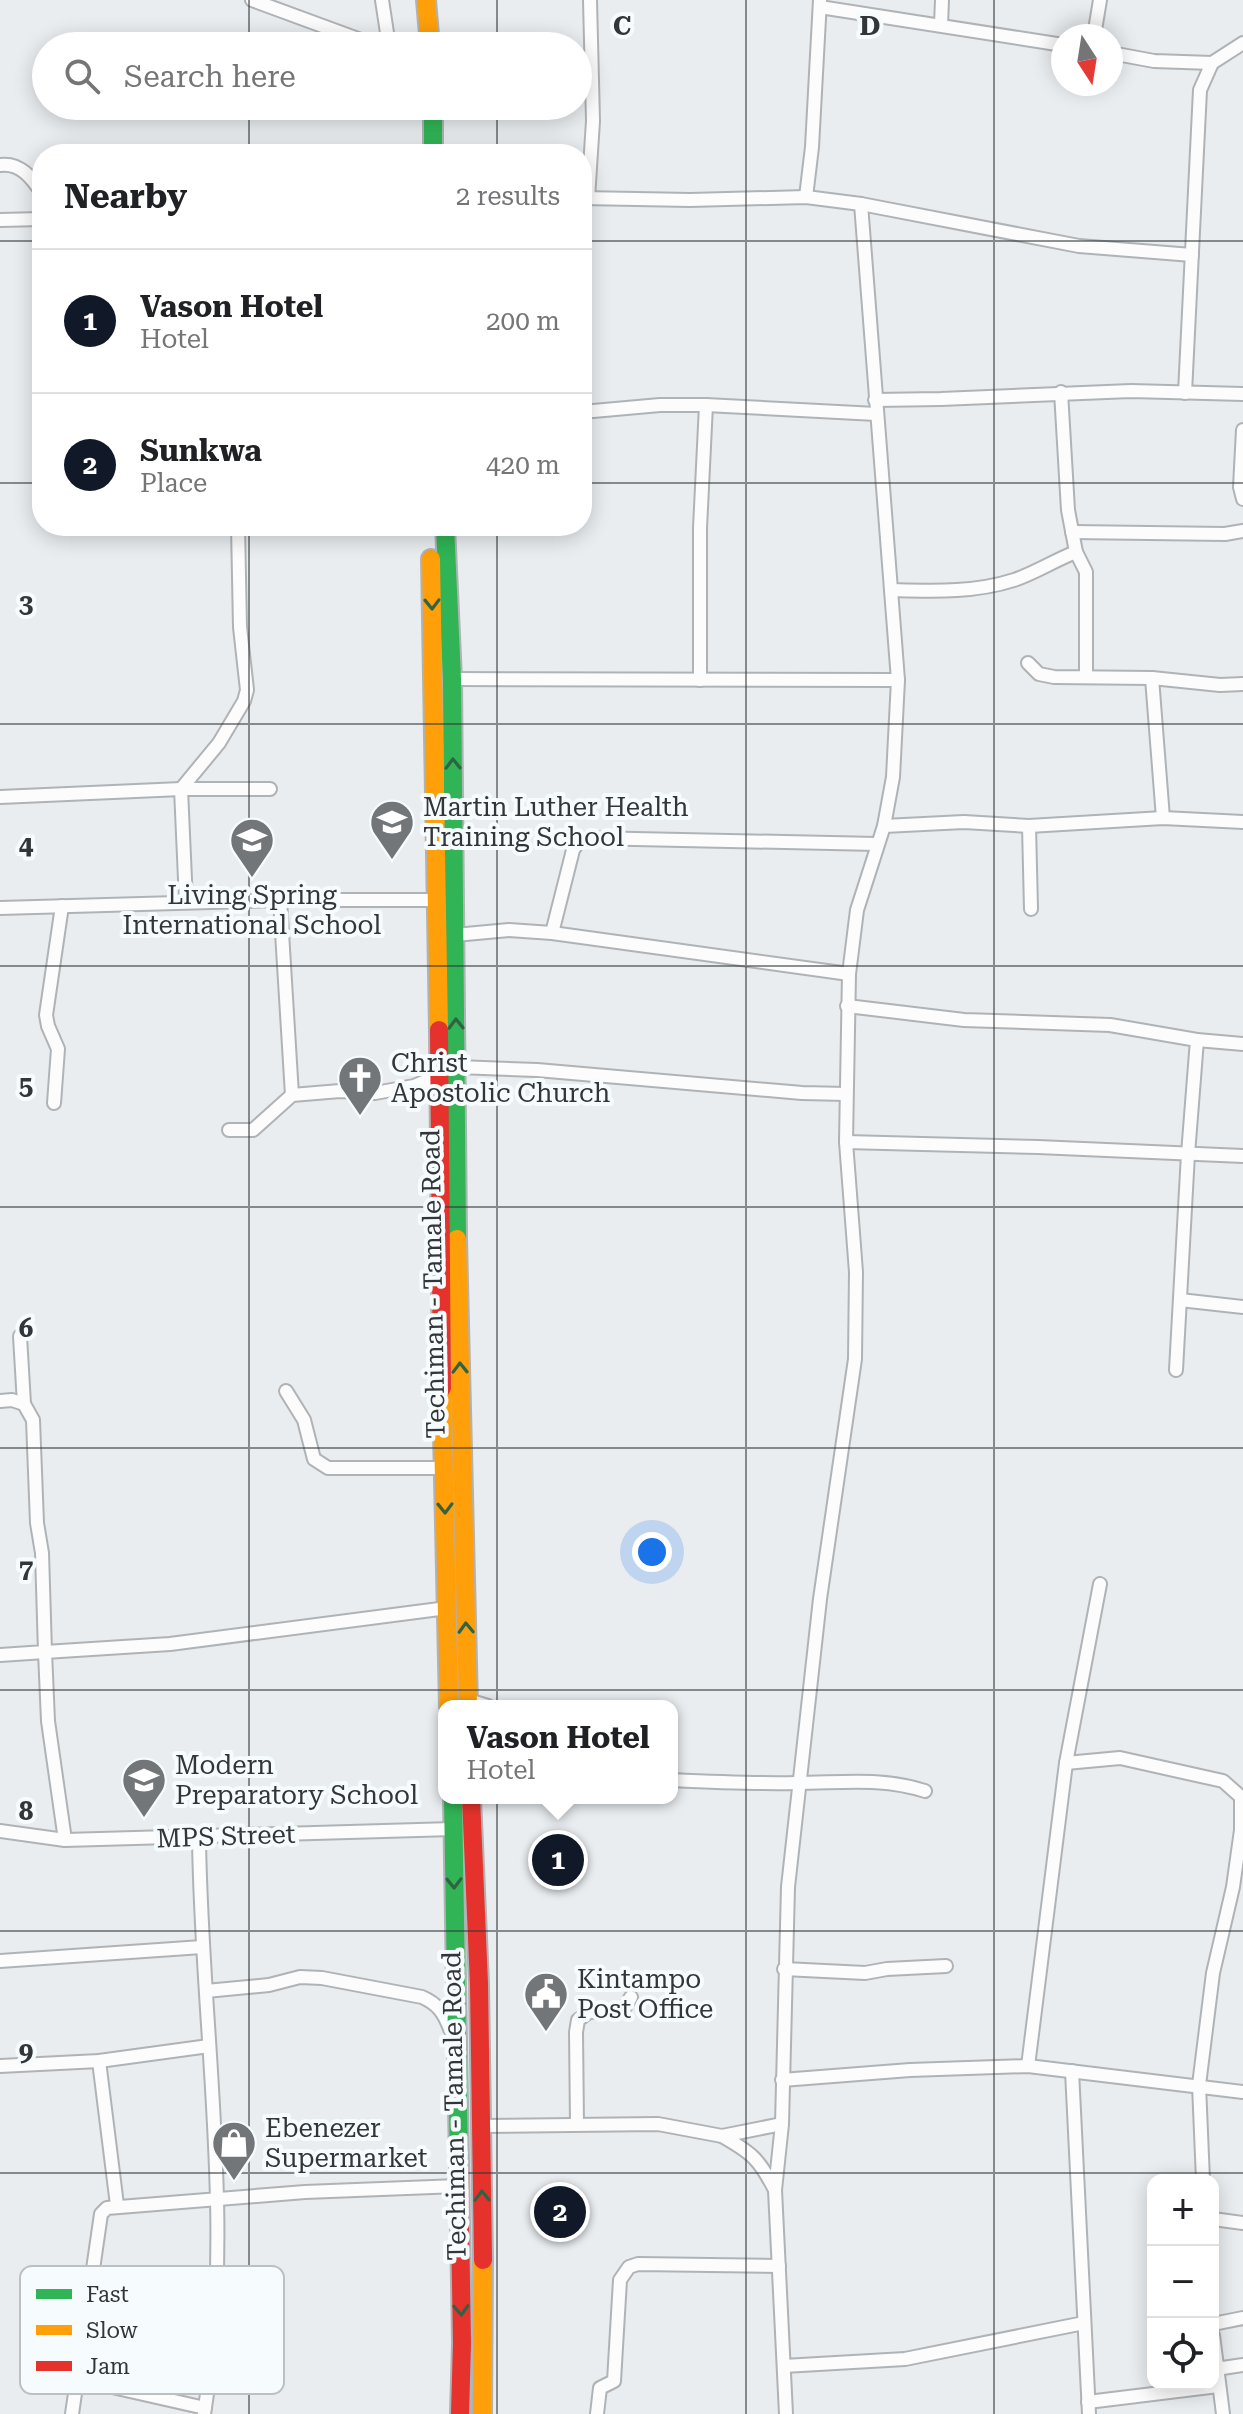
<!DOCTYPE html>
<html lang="en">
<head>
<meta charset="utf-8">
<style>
  body { margin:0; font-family:"Roboto Serif",serif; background:#f6f6f6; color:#202124 }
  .controls { position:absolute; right:24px; bottom:24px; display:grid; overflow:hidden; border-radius:16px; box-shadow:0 4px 20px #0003 }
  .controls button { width:72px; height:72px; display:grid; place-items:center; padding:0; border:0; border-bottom:2px solid #e0e0e0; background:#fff; color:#202124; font:40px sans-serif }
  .compass { position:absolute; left:1051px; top:24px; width:72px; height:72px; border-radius:50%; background:#fff; box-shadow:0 4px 20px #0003; rotate:168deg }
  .you { position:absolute; left:652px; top:1552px; width:28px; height:28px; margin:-20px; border:6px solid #fff; border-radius:50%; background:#1a73e8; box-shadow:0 0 0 12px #1a73e833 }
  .badge { display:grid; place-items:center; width:52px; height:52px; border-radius:50%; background:#111827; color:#fff; font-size:26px; font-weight:700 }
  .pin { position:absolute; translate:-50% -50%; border:4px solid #fff; box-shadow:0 2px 8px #0006 }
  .popup { position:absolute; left:438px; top:1700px; width:240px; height:104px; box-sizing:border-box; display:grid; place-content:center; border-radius:16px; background:#fff; filter:drop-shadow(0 2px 6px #0005); font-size:26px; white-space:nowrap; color:#757577 }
  .popup b { font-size:30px; color:#202124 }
  .popup::after { content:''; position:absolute; left:50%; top:100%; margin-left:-16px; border:16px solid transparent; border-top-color:#fff }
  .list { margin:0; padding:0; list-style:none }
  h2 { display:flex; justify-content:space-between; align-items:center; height:104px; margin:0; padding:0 32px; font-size:34px }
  h2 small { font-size:26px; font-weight:400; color:#757577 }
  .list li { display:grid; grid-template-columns:52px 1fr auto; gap:24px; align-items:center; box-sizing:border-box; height:144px; padding:0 32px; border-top:2px solid #e0e0e0 }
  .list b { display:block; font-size:30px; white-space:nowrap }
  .list p { margin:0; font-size:26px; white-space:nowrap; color:#757577 }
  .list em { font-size:26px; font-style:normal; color:#757577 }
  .icon { flex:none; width:44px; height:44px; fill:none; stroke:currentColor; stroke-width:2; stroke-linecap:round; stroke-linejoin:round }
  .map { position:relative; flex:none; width:1243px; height:2414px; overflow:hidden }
  .search { position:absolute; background:#fff; box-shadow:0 4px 20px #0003; left:32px; top:32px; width:560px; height:88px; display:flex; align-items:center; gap:20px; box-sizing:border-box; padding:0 28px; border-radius:44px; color:#757577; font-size:30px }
  .panel { position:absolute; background:#fff; box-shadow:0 4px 20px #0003; left:32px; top:144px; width:560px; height:392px; border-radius:32px }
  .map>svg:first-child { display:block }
</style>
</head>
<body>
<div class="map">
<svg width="1243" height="2414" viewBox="0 0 1243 2414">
  <rect width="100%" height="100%" fill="#e9edf0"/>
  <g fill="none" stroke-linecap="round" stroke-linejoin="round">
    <g stroke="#b0b3b5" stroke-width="16">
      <g id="street">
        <polyline points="252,0 377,46"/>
        <polyline points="382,0 389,46"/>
        <polyline points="820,7 1063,45"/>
        <polyline points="941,25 942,0"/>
        <polyline points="1094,36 1100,0"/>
        <polyline points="1111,53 1154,61 1212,63 1243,43"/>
        <path d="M0,165C20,162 32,178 42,193"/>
        <polyline points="806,197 812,147 820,0"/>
        <polyline points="582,198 690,200 806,197 861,204 1079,246 1192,255"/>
        <polyline points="588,198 593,121 590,0"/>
        <polyline points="0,220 42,219"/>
        <polyline points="1061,392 1068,510 1076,552 1086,572 1086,676"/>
        <polyline points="1185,393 1200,90 1212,63"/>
        <polyline points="875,400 941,399 1131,391 1243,394"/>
        <polyline points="582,412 660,405 706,405 876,414"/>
        <polyline points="1243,430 1240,487 1243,499"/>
        <polyline points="1072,532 1225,534 1243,531"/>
        <path d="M891,590C932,591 974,593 1014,580C1035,573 1055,560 1076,552"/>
        <polyline points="1028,663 1039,674 1054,677 1152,678 1220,685 1243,684"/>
        <polyline points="1152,678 1163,818"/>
        <polyline points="452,679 898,680"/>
        <polyline points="700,680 700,528 706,405"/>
        <polyline points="0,797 181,789 270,789"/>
        <polyline points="884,826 964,822 1029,826 1163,818 1243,822"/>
        <polyline points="1029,826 1031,909"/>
        <polyline points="280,900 292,1095"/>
        <polyline points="186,902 181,789 219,743 244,701 247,690 240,627 238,526"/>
        <polyline points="0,908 280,900 437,900"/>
        <polyline points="552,933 573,850 579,841 588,838 877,844"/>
        <polyline points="455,935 509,930 552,933 849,974"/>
        <polyline points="847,1006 964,1020 1110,1025 1197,1040 1243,1044"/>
        <polyline points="457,1067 537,1070 802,1093 846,1094"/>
        <polyline points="54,1103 58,1049 48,1026 46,1015 62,906"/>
        <polyline points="229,1130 253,1130 292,1095 340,1091 375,1093 414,1086 440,1075"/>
        <polyline points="846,1142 1038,1147 1243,1156"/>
        <polyline points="1180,1300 1243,1307"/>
        <polyline points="20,1336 24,1404"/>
        <polyline points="1176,1370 1188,1154 1197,1040"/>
        <polyline points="286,1391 304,1420 314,1459 328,1468 444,1468"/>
        <polyline points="0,1401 12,1400 24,1404 33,1420 37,1523 42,1553 45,1652 0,1655"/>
        <polyline points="468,1700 488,1706"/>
        <polyline points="1066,1763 1120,1758 1223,1781 1241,1797 1241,1830 1233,1887 1213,1973 1199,2085 1203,2180"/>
        <path d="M672,1780C713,1782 755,1784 796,1783C841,1783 882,1777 925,1791"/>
        <polyline points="0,1831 65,1840 453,1829"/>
        <path d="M199,1837C201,2028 236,2224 204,2414"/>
        <polyline points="65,1840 48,1721 45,1652 170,1644 447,1608"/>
        <polyline points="0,1961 202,1947"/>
        <polyline points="784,1969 865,1973 887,1969 946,1966"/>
        <path d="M206,1991L269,1985L300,1977L322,1978L422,1997C438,2004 444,2013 450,2029"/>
        <polyline points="99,2061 117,2205"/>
        <polyline points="0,2066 99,2061 209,2046"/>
        <polyline points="1028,2066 1066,1763 1100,1584"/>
        <polyline points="1072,2071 1089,2414"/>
        <polyline points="782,2080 910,2070 1028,2066 1243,2092"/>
        <polyline points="577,2124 576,2032 578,2020 589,2012 623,2010 631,1997"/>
        <polyline points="481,2126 658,2124 722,2136 782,2124"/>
        <path d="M722,2136C752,2153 759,2159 775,2190"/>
        <polyline points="1213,2219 1243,2223"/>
        <polyline points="1213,2324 1243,2318"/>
        <polyline points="1213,2335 1223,2414"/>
        <polyline points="784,2366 905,2359 1084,2323"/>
        <polyline points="1216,2369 1243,2365"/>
        <polyline points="77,2379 205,2408"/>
        <polyline points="1088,2402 1218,2386"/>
        <polyline points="72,2414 101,2214 107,2208 305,2192 458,2186"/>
        <polyline points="597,2414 600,2388 614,2381 620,2280 629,2267 638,2264 779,2266"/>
        <polyline points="786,2414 775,2190 782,2124 788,1887 820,1599 855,1359 856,1272 846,1142 849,974 857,910 884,826 893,777 898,680 861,204"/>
      </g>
    </g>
    <g stroke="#b0b3b5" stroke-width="22">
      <g id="fast">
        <polyline points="433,106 433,154"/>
        <polyline points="445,526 452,679 457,1239"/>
        <polyline points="453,1798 459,2164"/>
      </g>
    </g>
    <g stroke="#b0b3b5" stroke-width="22">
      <g id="slow">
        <polyline points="426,0 430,46"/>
        <polyline points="431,559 439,1030"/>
        <polyline points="457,1239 468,1706"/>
        <polyline points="442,1388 449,1706"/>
        <polyline points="482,2414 483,2260"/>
      </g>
    </g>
    <g stroke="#b0b3b5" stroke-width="22">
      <g id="jam">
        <polyline points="439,1030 442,1388"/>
        <polyline points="471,1798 479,1984 483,2260"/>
        <polyline points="459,2164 462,2343 460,2414"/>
      </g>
    </g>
    <use href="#street" stroke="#fcfcfd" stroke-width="12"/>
    <use href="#fast" stroke="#30b455" stroke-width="18"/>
    <use href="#slow" stroke="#ff9f0a" stroke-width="18"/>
    <use href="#jam" stroke="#e5322d" stroke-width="18"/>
  </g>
  <defs><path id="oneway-chevron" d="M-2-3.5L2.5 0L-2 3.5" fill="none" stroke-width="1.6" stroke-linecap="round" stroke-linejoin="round" transform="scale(2)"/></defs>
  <g stroke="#316242">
    <use href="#oneway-chevron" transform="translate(432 604) rotate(89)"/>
    <use href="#oneway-chevron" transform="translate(453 764) rotate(-91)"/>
    <use href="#oneway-chevron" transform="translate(456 1024) rotate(-91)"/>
    <use href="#oneway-chevron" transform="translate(460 1368) rotate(-91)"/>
    <use href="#oneway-chevron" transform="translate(445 1508) rotate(89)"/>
    <use href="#oneway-chevron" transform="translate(466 1628) rotate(-92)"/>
    <use href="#oneway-chevron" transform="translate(454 1883) rotate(89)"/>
    <use href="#oneway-chevron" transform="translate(482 2196) rotate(-91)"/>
    <use href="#oneway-chevron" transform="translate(461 2310) rotate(88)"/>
  </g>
  <path fill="none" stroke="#323638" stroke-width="2" stroke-opacity="0.55" d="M249,0V46M497,0V46M746,0V2414M994,0V2414M249,106V154M497,106V154M0,241H42M582,241H1243M0,483H42M582,483H1243M249,526V2414M497,526V2414M0,724H1243M0,966H1243M0,1207H1243M0,1448H1243M0,1690H1243M0,1931H1243M0,2173H1243"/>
  <defs>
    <g id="school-pin" transform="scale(2.3)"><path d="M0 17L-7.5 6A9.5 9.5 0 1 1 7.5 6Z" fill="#727678" stroke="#f6fbfe"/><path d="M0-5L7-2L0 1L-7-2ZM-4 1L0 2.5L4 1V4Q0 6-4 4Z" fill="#fff"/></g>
    <g id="church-pin" transform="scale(2.3)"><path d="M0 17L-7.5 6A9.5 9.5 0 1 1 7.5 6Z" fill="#727678" stroke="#f6fbfe"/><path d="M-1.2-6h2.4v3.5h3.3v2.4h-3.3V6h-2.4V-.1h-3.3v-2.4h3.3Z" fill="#fff"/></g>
    <g id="civic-pin" transform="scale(2.3)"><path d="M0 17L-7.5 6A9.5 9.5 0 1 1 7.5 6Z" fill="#727678" stroke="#f6fbfe"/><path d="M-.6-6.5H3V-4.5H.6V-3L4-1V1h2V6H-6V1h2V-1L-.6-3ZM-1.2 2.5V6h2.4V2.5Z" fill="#fff"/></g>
    <g id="shop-pin" transform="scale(2.3)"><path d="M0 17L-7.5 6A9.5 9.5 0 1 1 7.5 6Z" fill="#727678" stroke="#f6fbfe"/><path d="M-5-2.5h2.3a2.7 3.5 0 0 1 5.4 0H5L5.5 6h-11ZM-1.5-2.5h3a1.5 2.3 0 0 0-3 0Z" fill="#fff"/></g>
  </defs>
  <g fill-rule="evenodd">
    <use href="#school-pin" x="392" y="822"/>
    <use href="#school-pin" x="252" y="840"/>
    <use href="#church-pin" x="360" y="1078"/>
    <use href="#school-pin" x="144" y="1780"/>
    <use href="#civic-pin" x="546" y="1994"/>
    <use href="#shop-pin" x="234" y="2143"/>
  </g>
  <g text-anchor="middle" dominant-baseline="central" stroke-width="8" stroke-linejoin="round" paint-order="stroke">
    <g font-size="26" fill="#323638" stroke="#f6fbfe" text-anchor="start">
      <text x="423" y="807">Martin Luther Health<tspan x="423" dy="30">Training School</tspan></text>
      <text x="252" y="895" text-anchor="middle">Living Spring<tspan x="252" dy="30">International School</tspan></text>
      <text x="391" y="1063">Christ<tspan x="391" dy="30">Apostolic Church</tspan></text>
      <text x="175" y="1765">Modern<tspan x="175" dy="30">Preparatory School</tspan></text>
      <text x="577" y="1979">Kintampo<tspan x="577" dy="30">Post Office</tspan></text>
      <text x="265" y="2128">Ebenezer<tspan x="265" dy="30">Supermarket</tspan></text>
    </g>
    <g font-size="26" fill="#323638" stroke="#f6fbfe">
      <text transform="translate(433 1284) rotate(-91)">Techiman - Tamale Road</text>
      <text transform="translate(226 1836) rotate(-2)">MPS Street</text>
      <text transform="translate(454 2106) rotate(-91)">Techiman - Tamale Road</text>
    </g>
  </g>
  <rect x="20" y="2266" width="264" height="128" rx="12" fill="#f6fbfe" stroke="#bbc0c3" stroke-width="2"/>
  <rect x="36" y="2289" width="36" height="10" fill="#30b455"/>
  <rect x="36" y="2325" width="36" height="10" fill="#ff9f0a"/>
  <rect x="36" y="2361" width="36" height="10" fill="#e5322d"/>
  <g font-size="22" fill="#323638">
    <text x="86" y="2302">Fast</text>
    <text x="86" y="2338">Slow</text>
    <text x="86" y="2374">Jam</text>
  </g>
  <g font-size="26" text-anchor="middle" font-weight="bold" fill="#323638" stroke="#f6fbfe" stroke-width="8" stroke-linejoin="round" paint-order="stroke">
    <text x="622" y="35">C</text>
    <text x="870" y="35">D</text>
    <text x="26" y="613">3</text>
    <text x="26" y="854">4</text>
    <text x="26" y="1095">5</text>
    <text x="26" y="1337">6</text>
    <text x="26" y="1578">7</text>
    <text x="26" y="1820">8</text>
    <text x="26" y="2061">9</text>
  </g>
</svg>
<div class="controls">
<button>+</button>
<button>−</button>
<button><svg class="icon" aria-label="locate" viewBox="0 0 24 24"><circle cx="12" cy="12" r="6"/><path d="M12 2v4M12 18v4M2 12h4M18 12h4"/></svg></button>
</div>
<svg class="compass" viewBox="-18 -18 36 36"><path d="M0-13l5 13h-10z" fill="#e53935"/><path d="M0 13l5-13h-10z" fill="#757577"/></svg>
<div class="you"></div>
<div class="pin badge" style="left:558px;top:1860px">1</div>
<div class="popup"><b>Vason Hotel</b>Hotel</div>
<div class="pin badge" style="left:560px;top:2212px">2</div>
<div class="search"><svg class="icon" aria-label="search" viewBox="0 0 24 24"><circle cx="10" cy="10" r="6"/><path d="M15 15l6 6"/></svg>Search here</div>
<section class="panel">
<h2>Nearby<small>2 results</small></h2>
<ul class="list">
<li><span class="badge">1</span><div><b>Vason Hotel</b><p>Hotel</p></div><em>200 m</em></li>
<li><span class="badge">2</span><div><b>Sunkwa</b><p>Place</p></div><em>420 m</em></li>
</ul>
</section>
</div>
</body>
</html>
